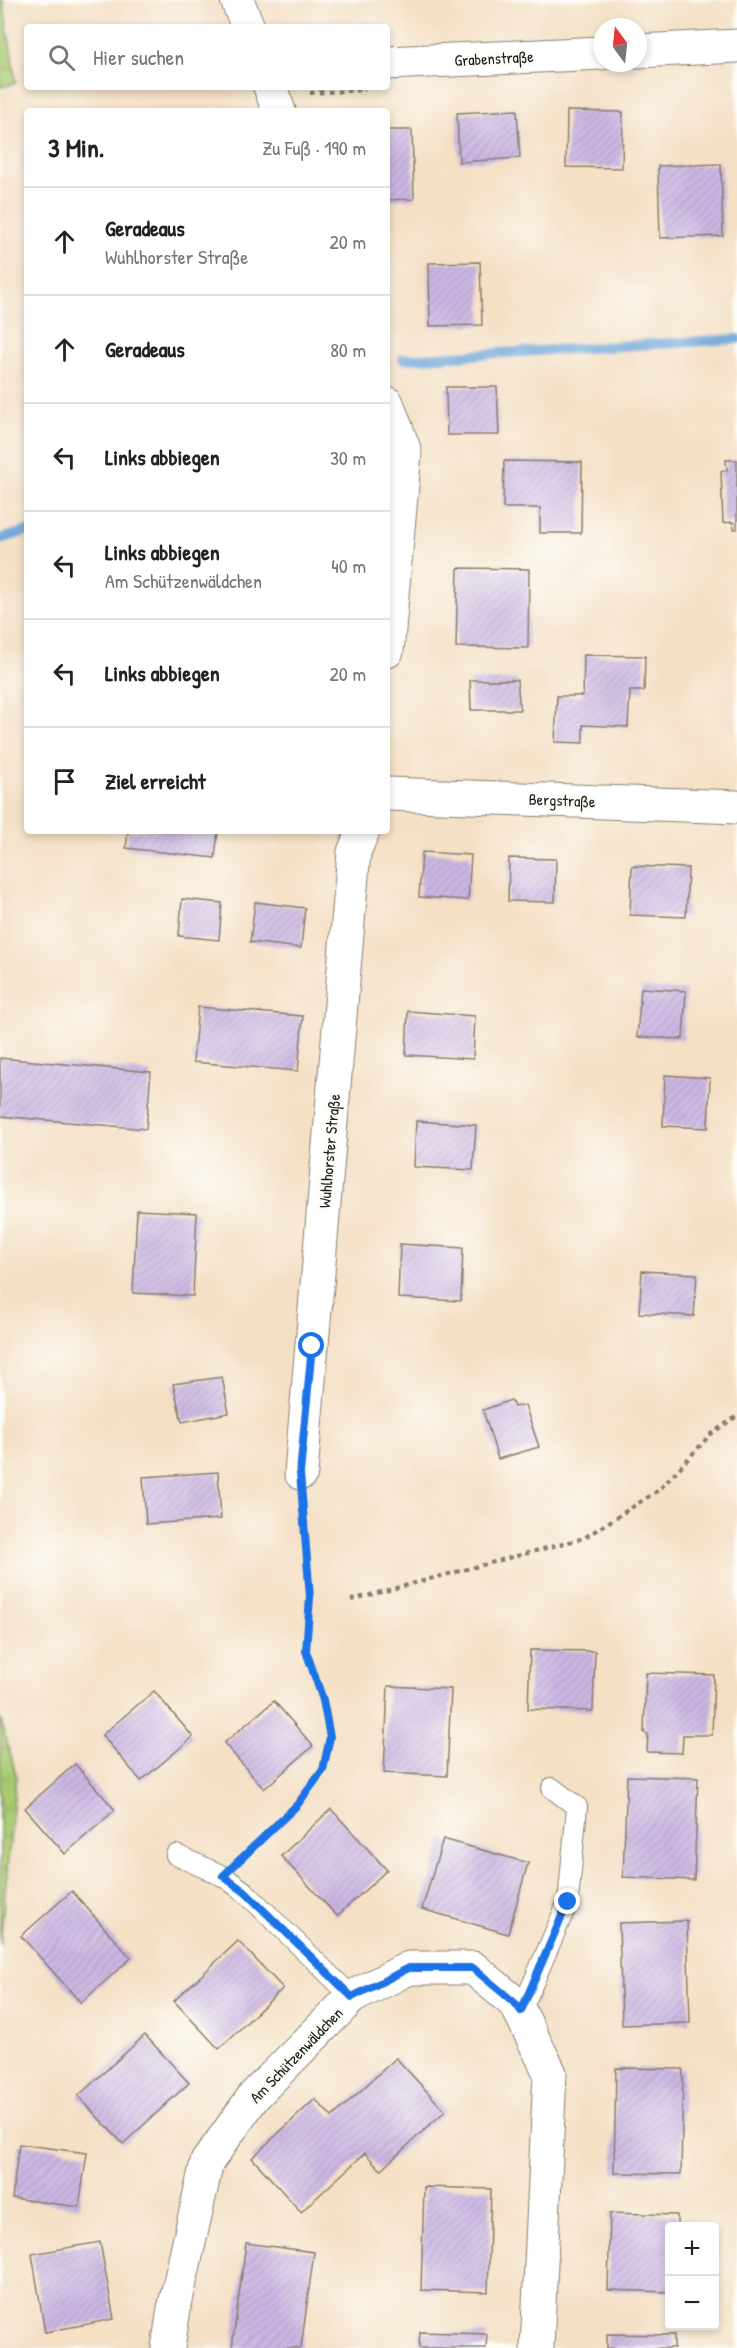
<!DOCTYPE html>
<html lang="de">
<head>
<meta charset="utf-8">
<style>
  body { margin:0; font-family:"Patrick Hand",sans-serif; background:#f6f6f6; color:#222 }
  .controls { position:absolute; right:18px; bottom:18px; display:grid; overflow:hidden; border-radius:6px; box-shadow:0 3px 9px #0003 }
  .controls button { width:54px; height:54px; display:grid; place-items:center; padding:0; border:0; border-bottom:2px solid #e0e0e0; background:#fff; color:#222; font:30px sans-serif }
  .compass { position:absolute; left:593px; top:18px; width:54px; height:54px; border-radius:50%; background:#fff; box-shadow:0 3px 9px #0003; rotate:345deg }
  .stop { position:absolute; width:18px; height:18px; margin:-14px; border:4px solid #1a73e8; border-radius:50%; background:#fff }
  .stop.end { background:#1a73e8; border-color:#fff; box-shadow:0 2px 6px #0008 }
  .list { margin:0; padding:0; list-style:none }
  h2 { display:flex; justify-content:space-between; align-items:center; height:78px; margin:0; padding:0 24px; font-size:26px }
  h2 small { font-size:20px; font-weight:400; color:#767676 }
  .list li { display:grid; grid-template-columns:39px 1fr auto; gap:18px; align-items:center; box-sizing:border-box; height:108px; padding:0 24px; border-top:2px solid #e0e0e0 }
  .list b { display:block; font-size:22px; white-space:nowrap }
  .list p { margin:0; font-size:20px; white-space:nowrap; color:#767676 }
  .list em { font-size:20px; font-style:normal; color:#767676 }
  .icon { flex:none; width:33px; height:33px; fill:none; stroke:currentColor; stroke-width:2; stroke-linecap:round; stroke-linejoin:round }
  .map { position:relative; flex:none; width:737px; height:2348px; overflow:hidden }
  .search { position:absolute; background:#fff; box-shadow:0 3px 9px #0003; left:24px; top:24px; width:366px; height:66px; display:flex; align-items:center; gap:15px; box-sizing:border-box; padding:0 21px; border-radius:6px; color:#767676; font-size:22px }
  .panel { position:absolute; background:#fff; box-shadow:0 3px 9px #0003; left:24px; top:108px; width:366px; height:726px; border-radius:6px }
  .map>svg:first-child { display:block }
</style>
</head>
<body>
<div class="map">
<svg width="737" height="2348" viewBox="0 0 737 2348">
  <defs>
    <pattern id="grass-tufts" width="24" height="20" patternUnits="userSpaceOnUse" patternTransform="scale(1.5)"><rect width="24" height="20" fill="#a9ca72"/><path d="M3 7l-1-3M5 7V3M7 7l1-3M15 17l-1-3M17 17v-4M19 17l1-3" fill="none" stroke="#91ad62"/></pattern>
    <pattern id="building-hatch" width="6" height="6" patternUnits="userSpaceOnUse" patternTransform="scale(1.5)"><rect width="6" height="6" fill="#ccb7e3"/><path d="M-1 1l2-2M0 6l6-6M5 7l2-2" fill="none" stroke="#af9dc2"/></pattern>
  </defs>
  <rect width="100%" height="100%" fill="#fdfcf7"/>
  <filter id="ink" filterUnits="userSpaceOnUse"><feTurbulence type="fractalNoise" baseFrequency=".0167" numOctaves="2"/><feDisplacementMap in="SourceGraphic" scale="12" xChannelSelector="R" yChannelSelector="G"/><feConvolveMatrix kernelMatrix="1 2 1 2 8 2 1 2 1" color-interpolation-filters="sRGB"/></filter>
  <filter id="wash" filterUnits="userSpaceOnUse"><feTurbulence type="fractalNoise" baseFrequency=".008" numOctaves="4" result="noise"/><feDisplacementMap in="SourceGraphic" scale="24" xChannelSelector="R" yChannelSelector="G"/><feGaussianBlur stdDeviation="1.35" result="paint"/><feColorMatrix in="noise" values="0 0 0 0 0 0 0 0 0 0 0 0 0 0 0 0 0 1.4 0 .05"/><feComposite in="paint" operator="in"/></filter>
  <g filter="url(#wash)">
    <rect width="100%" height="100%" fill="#f4e0c5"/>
    <g fill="url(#grass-tufts)" stroke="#627347" stroke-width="1.5">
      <polygon points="0,0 3,0 16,83 0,87"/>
      <polygon points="0,1717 16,1775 0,1945"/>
    </g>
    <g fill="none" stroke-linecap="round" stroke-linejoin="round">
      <g stroke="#68a3d8" stroke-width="10">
        <polyline points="403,359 737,339"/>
        <polyline points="0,539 27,531"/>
      </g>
    </g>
    <g id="blocks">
      <g fill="url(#building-hatch)">
        <polygon points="517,110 520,158 459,162 457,113"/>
        <polygon points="567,111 623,112 622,168 566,167"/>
        <polygon points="387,130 412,130 414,199 387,200"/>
        <polygon points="721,164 723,236 660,238 658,166"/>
        <polygon points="480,262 482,325 430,326 429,263"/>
        <polygon points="446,387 497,387 499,435 447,435"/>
        <polygon points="726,460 737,460 737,529 734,529 733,522 723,523 721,471 727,470"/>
        <polygon points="504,461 582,462 581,533 540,533 540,508 503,508"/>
        <polygon points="458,568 529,569 528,648 456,647"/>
        <polygon points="584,655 645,656 644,691 630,691 628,727 583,725 583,743 555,742 557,696 583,696"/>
        <polygon points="470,680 517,680 520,710 471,710"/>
        <polygon points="128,831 218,831 215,858 126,848"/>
        <polygon points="422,852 471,855 468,900 419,897"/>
        <polygon points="509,858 556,859 555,902 508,901"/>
        <polygon points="632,866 688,868 686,917 630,915"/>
        <polygon points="182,899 222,903 219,940 179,936"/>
        <polygon points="255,902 305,908 301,948 250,942"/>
        <polygon points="641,988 686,991 683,1039 637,1037"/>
        <polygon points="198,1007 303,1016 298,1071 193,1062"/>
        <polygon points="408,1011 475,1016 473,1059 406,1055"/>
        <polygon points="0,1058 151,1072 146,1129 0,1116"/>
        <polygon points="665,1075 710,1078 708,1128 663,1126"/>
        <polygon points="416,1121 476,1125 473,1170 414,1167"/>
        <polygon points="137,1210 197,1213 193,1296 133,1293"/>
        <polygon points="400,1244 463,1248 461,1301 398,1298"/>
        <polygon points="642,1271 697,1274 694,1316 639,1313"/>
        <polygon points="222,1377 229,1413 182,1422 173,1384"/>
        <polygon points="511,1400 514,1407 525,1405 539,1447 498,1459 483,1410"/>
        <polygon points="218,1472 221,1519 146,1524 143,1477"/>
        <polygon points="530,1650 595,1651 593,1711 528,1709"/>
        <polygon points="646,1673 714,1675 712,1735 683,1735 682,1753 647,1752 648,1734 644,1733"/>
        <polygon points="388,1686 451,1689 447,1776 384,1773"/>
        <polygon points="154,1691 193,1737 141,1781 102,1735"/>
        <polygon points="274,1701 313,1746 264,1789 224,1743"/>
        <polygon points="75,1764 115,1810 65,1854 25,1808"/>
        <polygon points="627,1776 698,1778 694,1880 623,1877"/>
        <polygon points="331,1809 387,1870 337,1916 281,1856"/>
        <polygon points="443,1839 528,1863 508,1934 422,1909"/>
        <polygon points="72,1891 131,1958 81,2003 21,1936"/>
        <polygon points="687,1921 690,2023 622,2025 619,1923"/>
        <polygon points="238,1941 283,1988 219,2049 174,2001"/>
        <polygon points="145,2035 189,2083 123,2144 78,2096"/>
        <polygon points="396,2058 445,2111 381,2170 365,2153 301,2212 252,2158 315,2099 332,2117"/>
        <polygon points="616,2068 683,2069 681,2174 614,2173"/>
        <polygon points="19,2144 87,2153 79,2207 12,2198"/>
        <polygon points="424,2187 491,2189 488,2292 421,2290"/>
        <polygon points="610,2213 677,2215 677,2226 669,2226 669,2292 608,2290"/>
        <polygon points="100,2242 114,2319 45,2332 32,2254"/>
        <polygon points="246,2243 314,2252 301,2348 232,2348"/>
        <polygon points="420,2332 487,2334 486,2348 419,2348"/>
        <polygon points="607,2334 674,2335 674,2348 607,2348"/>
      </g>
    </g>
  </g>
  <g filter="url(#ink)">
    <use href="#blocks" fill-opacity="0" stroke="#887e70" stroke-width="1.5"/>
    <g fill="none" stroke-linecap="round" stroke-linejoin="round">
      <g stroke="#887e70" stroke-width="22">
        <g id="lane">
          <polyline points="176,1855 223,1876 245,1892 352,1997"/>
          <polyline points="521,2011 568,1902 577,1807 552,1788"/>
        </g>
      </g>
      <g stroke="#887e70" stroke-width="35">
        <g id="street">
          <polyline points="237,0 248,27"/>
          <polyline points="638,51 737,46"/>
          <polyline points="387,63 602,53"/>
          <polyline points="270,87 279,111"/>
          <polyline points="387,403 405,452 387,651"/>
          <polyline points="387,794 737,807"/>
          <polyline points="301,1473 354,852 363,831"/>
          <polyline points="168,2348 174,2309 207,2162 254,2096 352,1997 409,1968 473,1968 516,2004 550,2073 537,2348"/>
        </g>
      </g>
      <g stroke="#887e70" stroke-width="4" stroke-dasharray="4.5 4.5" stroke-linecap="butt">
        <polyline points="310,93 365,90"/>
        <polyline points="351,1600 584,1538 659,1490 711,1434 737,1416"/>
        <polyline points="242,1858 297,1805 323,1770 330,1737 323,1700 306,1651 310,1597 303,1506"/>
      </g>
      <use href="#lane" stroke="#fff" stroke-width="20"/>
      <use href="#street" stroke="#fff" stroke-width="33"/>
    </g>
  </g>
  <g fill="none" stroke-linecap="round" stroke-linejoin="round" filter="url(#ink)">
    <polyline stroke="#1a73e8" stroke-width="8" points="312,1346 300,1473 310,1597 306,1651 323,1700 330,1737 323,1770 297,1805 223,1876 245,1892 352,1997 409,1968 473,1968 516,2004 521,2011 568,1902"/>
  </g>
  <g text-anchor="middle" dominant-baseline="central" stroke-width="6" stroke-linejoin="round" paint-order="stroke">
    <g font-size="16" fill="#1c1c1c" stroke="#fdfcf7">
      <text transform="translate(494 58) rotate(-3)">Grabenstraße</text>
      <text transform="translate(562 800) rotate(2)">Bergstraße</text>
      <text transform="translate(329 1151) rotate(-85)">Wuhlhorster Straße</text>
      <text transform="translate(296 2055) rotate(-46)">Am Schützenwäldchen</text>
    </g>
  </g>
</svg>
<div class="controls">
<button>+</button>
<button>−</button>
</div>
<svg class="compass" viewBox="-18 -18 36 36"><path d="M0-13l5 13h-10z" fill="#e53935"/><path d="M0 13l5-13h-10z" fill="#767676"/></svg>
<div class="stop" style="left:312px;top:1346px"></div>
<div class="stop end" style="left:568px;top:1902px"></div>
<div class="search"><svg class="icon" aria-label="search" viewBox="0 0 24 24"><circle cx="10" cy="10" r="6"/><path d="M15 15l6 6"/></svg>Hier suchen</div>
<section class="panel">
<h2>3 Min.<small>Zu Fuß · 190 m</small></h2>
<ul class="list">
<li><svg class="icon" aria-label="ahead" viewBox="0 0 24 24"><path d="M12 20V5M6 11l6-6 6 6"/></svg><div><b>Geradeaus</b><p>Wuhlhorster Straße</p></div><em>20 m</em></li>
<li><svg class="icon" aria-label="ahead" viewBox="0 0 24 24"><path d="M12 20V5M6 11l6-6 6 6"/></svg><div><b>Geradeaus</b></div><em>80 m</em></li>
<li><svg class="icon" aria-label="left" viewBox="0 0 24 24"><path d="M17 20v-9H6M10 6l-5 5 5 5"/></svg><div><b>Links abbiegen</b></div><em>30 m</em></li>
<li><svg class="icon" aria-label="left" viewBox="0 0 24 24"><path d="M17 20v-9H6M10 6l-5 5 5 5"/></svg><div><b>Links abbiegen</b><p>Am Schützenwäldchen</p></div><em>40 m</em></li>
<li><svg class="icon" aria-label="left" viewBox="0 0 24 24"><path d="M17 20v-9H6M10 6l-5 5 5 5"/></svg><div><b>Links abbiegen</b></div><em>20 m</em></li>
<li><svg class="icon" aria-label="arrive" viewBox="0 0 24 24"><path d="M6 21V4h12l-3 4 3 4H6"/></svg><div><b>Ziel erreicht</b></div></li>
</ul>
</section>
</div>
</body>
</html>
